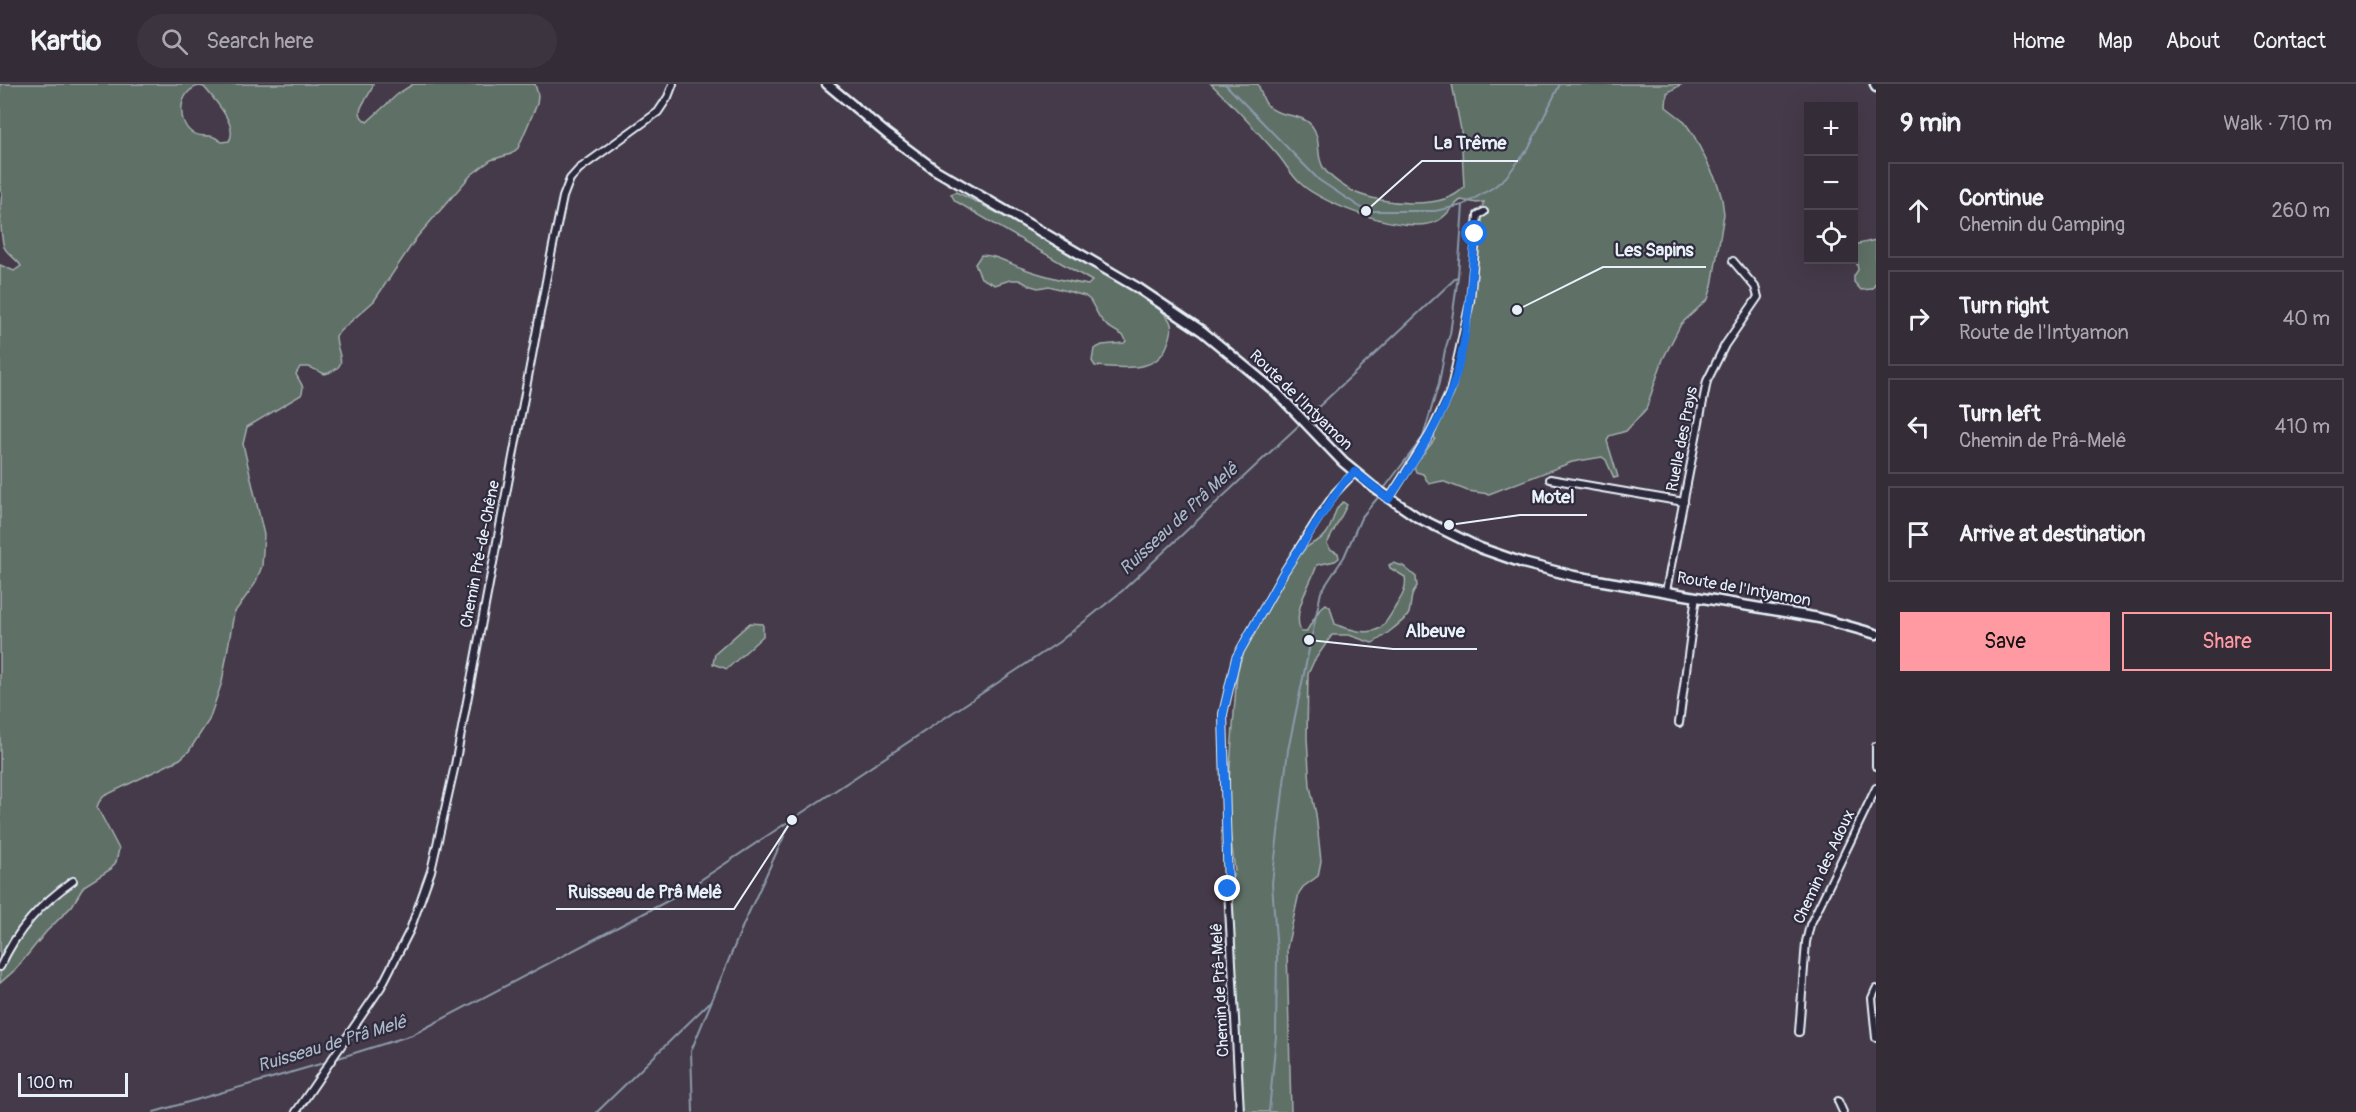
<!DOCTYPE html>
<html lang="en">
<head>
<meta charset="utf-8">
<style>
  body { margin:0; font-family:Pangolin,sans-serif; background:#3c343f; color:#f1f3f6 }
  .controls { position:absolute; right:18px; top:18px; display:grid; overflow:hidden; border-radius:0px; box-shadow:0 6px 24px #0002 }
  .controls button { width:54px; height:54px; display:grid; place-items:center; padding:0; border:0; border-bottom:2px solid #4e4852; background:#342c37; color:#f1f3f6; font:30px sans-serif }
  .scale { position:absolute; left:18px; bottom:15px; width:110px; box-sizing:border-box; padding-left:6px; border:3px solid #e8f1f8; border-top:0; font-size:16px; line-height:21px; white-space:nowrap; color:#e8f1f8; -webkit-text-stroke:4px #2f2a3d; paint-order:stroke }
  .stop { position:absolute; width:18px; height:18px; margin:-14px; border:4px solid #1a73e8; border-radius:50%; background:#fff }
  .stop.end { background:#1a73e8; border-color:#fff; box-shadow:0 2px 6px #0008 }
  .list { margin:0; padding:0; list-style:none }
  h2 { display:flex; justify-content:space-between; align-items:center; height:78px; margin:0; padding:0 24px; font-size:26px }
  h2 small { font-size:20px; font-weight:400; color:#a9a7ad }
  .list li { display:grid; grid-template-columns:39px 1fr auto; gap:18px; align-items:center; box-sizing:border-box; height:96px; margin:0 12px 12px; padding:0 12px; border:2px solid #4e4852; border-radius:0px }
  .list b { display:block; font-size:22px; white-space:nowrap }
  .list p { margin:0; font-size:20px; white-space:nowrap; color:#a9a7ad }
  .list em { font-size:20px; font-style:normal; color:#a9a7ad }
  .actions { display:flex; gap:12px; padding:18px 24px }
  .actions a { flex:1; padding:14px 0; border:2px solid #ff9aa2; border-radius:0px; text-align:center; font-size:21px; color:#ff9aa2 }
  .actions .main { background:#ff9aa2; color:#111 }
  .icon { flex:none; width:33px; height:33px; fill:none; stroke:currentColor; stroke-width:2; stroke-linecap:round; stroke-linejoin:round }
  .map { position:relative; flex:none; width:1876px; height:1028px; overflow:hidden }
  header { display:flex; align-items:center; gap:36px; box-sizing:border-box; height:84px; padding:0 30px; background:#342c37; border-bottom:2px solid #4e4852 }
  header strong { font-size:28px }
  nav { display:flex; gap:33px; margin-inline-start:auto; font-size:21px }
  .search { width:420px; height:54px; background:#3c343f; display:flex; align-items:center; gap:15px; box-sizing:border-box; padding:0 21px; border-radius:33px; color:#a9a7ad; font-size:22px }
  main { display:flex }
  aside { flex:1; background:#342c37 }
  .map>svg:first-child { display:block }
</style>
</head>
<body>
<header>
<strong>Kartio</strong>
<div class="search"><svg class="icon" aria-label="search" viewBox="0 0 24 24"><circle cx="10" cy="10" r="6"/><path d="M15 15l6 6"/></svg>Search here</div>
<nav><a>Home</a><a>Map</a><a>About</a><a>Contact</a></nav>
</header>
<main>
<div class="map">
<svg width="1876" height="1028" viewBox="0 0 1876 1028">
  <rect width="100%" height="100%" fill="#453a49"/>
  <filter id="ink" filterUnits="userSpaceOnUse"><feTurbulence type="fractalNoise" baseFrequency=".0167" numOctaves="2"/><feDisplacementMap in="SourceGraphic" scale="12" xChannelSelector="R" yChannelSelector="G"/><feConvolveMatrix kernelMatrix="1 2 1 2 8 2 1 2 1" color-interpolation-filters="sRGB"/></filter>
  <g filter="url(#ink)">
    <g fill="#5f6f66" stroke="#a4b0af" stroke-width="1.5" fill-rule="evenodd">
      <path d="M0,0H373C372,13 349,27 367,38L399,9L413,0H535L538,11L537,20L518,64L511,70L491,76L471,91L417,153L374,217L340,247L336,252C336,271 352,282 325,290L309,283H300L296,290C299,298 306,302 301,311L247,343L243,360L264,451L262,482L255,500L234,529L222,598L209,636L189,667L180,675L104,712L99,718L97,723L119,765L116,778L111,785L84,802L72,822L46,848L16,885L0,899V181L14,187L21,182C17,175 8,171 4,163C0,150 0,122 2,109L0,106ZM199,2L204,3C214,15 239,42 229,57L222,58C218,56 215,52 210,52C203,51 197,53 191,48C177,37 178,7 199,2Z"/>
      <path d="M1211,0H1258C1261,7 1262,15 1267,21C1278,34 1301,28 1312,42C1322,55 1315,74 1325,86C1331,94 1344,103 1354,108C1380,120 1444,127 1464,103L1461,46L1452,0H1682L1667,9L1666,23L1683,36L1693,50L1717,98L1722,115L1724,130L1712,202L1708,215L1681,240L1663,275L1646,325L1626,347L1609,352L1607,357L1618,393L1614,394L1606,376L1602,373L1572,378L1489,410L1468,407L1442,397L1429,400L1423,390L1416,388L1414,382L1435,355L1431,346L1451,297L1467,221L1472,150L1484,118L1477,119L1461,116C1452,121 1448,132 1437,137C1408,152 1323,121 1300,99C1291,91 1285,79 1277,70C1256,46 1234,22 1211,0Z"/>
      <path d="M956,108C1000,128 1042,155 1084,179C1107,192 1152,213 1168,234C1175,243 1170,255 1166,264C1154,290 1118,283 1095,282L1092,277L1094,265L1102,261L1124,259L1126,257L1124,252L1107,242L1100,234L1090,216L1085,212L1049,202L1038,204L1031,202L1019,196H1010L995,201L981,194L975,180L981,171C996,171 1008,179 1022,184C1043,192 1066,197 1088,201L1092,197L955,117L951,110Z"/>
      <polygon points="1876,156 1876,199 1872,205 1861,206 1854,198 1854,192 1858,186 1854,161"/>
      <path d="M1343,418L1347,421L1327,460L1330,465L1338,469L1339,474L1335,477L1317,481C1311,500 1291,527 1301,548H1306L1320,525L1326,520L1330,523L1335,540C1343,544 1349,545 1358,547C1382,551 1386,539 1397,520C1403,511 1407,503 1405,493L1390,484L1389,481L1393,479L1403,482L1416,493L1417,502C1409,514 1412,517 1409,529C1408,534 1377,558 1372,559L1349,551H1332L1314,577L1308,590L1307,654L1310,702L1316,730L1321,777L1318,792L1303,803L1299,809L1287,864L1291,1028H1241L1235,889L1225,822V811L1235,787L1229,740L1228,709L1237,589C1246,552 1280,496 1304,466C1310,458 1320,458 1326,450C1334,440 1333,424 1343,418Z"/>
      <polygon points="750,539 763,540 763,552 727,585 713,580 715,570"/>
    </g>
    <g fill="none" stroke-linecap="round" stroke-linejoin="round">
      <g stroke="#8b9aab" stroke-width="2">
        <polyline points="1225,0 1319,96 1366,127 1435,127 1463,121 1494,103 1506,93 1528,65 1560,0"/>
        <polyline points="1383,406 1423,353 1439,299 1445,266 1450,250 1458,192 1463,121"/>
        <polyline points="332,976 412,951 675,813 1059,558 1122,507 1458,192"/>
        <polyline points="154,1028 327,978"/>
        <polyline points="597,1028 711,917"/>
        <polyline points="693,1028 691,967 744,839 791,737"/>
        <polyline points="1269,1028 1276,952 1277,869 1272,799 1288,666 1321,508 1344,473 1361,434 1380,411"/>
      </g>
      <g stroke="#e8f1f8" stroke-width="10">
        <g id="minor">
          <polyline points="1550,395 1684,418"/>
          <polyline points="1389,415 1430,350 1450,308 1470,218 1478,131 1484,128"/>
          <polyline points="1666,507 1707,297 1725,261 1758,213 1755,203 1733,177"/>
          <polyline points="1679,639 1696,512"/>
          <polyline points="1876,662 1876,682"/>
          <path d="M0,883C17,846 40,820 73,797"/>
          <polyline points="1876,905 1872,914 1876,954"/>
          <polyline points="1799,948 1806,858 1810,841 1876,704"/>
          <polyline points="1838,1017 1843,1028"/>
          <polyline points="296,1028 381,903 410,846 431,787 455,681 550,176 563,113 570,95 579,85 658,28 668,13 673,0"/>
          <polyline points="1240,1028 1228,805 1223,630 1236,574 1284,488 1322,428 1335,409 1355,388"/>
        </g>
      </g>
      <g stroke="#e8f1f8" stroke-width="13">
        <g id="secondary">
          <polyline points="827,0 887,50 934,85 1138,204 1202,247 1276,308 1343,378 1372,402 1417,433 1480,464 1523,479 1574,492 1819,534 1876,550"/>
          <polyline points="1875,0 1876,3"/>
        </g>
      </g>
      <use href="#minor" stroke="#2f2a3d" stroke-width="6"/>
      <use href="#secondary" stroke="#2f2a3d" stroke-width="8"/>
    </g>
  </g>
  <g fill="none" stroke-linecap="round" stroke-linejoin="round" filter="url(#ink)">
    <path stroke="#1a73e8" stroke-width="8" d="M1228,805L1223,630L1236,574L1284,488L1343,399L1355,388L1389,415C1410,384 1432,351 1447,317C1468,268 1471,202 1475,150"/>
  </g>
  <g text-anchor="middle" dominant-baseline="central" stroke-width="4.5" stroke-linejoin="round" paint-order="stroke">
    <g font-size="16" fill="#e8f1f8" stroke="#2f2a3d">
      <text transform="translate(1301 316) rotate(44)">Route de l'Intyamon</text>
      <text transform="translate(1682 355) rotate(-79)">Ruelle des Prays</text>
      <text transform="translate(480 470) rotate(-79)">Chemin Pré-de-Chêne</text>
      <text transform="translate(1744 505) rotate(10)">Route de l'Intyamon</text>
      <text transform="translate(1824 783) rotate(-65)">Chemin des Adoux</text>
      <text transform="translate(1220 906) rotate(-93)">Chemin de Prâ-Melê</text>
    </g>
    <g font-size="18" font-style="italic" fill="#aab7c5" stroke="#2f2a3d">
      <text transform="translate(1179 435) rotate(-43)">Ruisseau de Prâ Melê</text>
      <text transform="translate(332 960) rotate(-17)">Ruisseau de Prâ Melê</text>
    </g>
  </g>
  <path fill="none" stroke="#e8f1f8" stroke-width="2" d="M1366 127L1422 77H1518M1517 226L1603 183H1706M1449 441L1520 431H1587M1309 556L1393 565H1477M792 736L734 825H556"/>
  <g fill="#e8f1f8" stroke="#2f2a3d" stroke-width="2">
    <circle cx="1366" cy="127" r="6"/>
    <circle cx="1517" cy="226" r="6"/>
    <circle cx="1449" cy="441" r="6"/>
    <circle cx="1309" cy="556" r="6"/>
    <circle cx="792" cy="736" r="6"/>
  </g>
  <g font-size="18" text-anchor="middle" font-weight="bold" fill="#e8f1f8" stroke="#2f2a3d" stroke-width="4.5" stroke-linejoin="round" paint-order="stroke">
    <text x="1470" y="65">La Trême</text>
    <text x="1654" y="172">Les Sapins</text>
    <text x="1553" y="419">Motel</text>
    <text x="1435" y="553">Albeuve</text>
    <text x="645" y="814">Ruisseau de Prâ Melê</text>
  </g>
</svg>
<div class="controls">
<button>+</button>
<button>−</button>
<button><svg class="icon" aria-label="locate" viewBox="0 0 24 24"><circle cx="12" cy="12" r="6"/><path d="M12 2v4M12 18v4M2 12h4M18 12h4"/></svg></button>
</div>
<div class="scale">100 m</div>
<div class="stop" style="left:1475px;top:150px"></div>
<div class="stop end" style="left:1228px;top:805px"></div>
</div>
<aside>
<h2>9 min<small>Walk · 710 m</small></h2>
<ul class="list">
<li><svg class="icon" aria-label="ahead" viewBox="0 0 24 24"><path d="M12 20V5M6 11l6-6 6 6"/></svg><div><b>Continue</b><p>Chemin du Camping</p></div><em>260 m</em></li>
<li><svg class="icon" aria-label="right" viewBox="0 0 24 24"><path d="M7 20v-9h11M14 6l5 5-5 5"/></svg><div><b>Turn right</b><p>Route de l'Intyamon</p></div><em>40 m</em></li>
<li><svg class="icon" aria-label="left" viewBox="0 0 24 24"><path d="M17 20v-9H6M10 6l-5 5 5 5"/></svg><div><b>Turn left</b><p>Chemin de Prâ-Melê</p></div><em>410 m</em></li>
<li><svg class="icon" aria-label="arrive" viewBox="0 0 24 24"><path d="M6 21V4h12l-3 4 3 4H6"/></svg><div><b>Arrive at destination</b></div></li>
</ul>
<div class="actions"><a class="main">Save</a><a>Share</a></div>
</aside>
</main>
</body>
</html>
